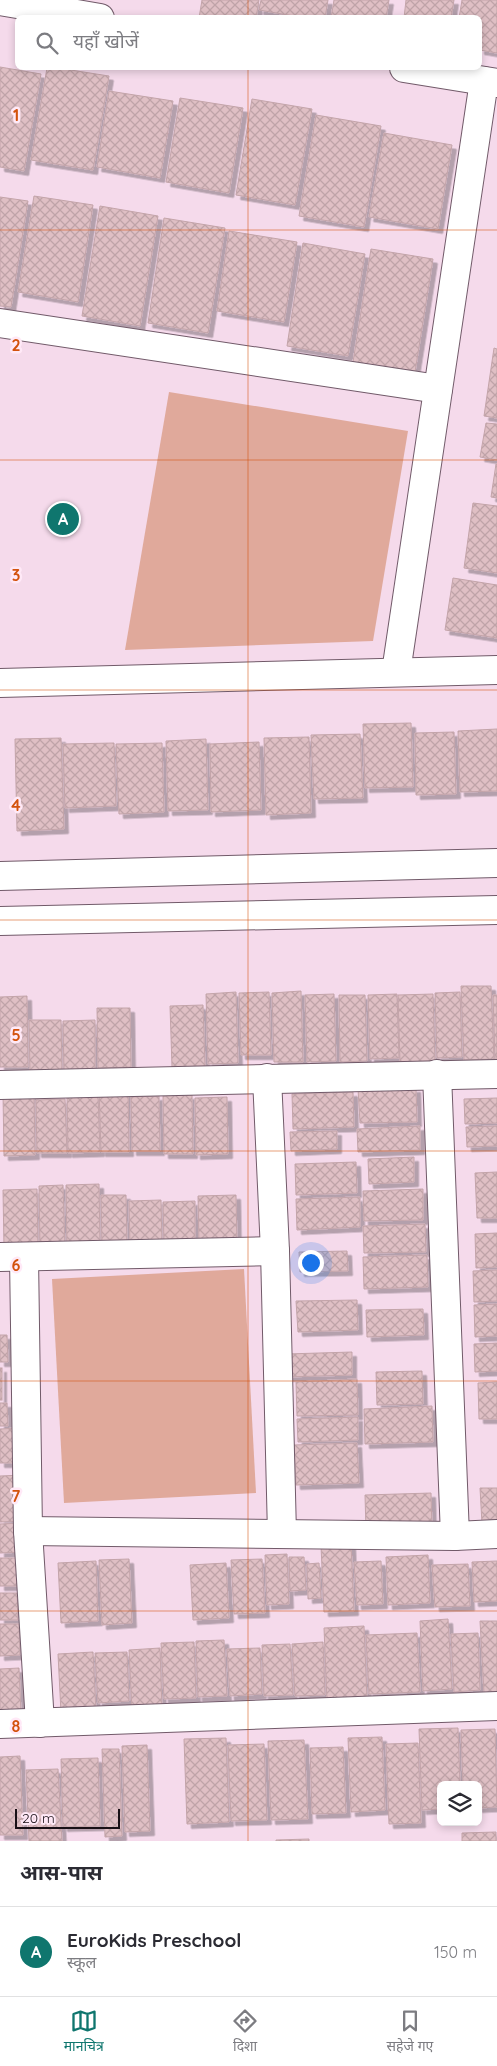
<!DOCTYPE html>
<html lang="hi">
<head>
<meta charset="utf-8">
<style>
  body { margin:0; font-family:Quicksand,"Noto Sans Devanagari",sans-serif; background:#f2f2f3; color:#2b2b33 }
  .controls { position:absolute; right:15px; bottom:15px; display:grid; overflow:hidden; border-radius:8px; box-shadow:0 2px 8px #0003 }
  .controls button { width:45px; height:45px; display:grid; place-items:center; padding:0; border:0; border-bottom:1px solid #e1e1e2; background:#fff; color:#2b2b33; font:25px sans-serif }
  .scale { position:absolute; left:15px; bottom:12px; width:105px; box-sizing:border-box; padding-left:5px; border:2px solid #191016; border-top:0; font-size:14px; line-height:18px; white-space:nowrap; color:#191016; -webkit-text-stroke:4px #ffe9f7; paint-order:stroke }
  .you { position:absolute; left:310px; top:1262px; width:18px; height:18px; margin:-12px; border:4px solid #fff; border-radius:50%; background:#1a73e8; box-shadow:0 0 0 8px #1a73e833 }
  .badge { display:grid; place-items:center; width:32px; height:32px; border-radius:50%; background:#0f766e; color:#fff; font-size:16px; font-weight:700 }
  .pin { position:absolute; translate:-50% -50%; border:2px solid #fff; box-shadow:0 1px 5px #0006 }
  .list { margin:0; padding:0; list-style:none }
  h2 { display:flex; justify-content:space-between; align-items:center; height:65px; margin:0; padding:0 20px; font-size:21px }
  h2 small { font-size:16px; font-weight:400; color:#7c7c81 }
  .list li { display:grid; grid-template-columns:32px 1fr auto; gap:15px; align-items:center; box-sizing:border-box; height:90px; padding:0 20px; border-top:1px solid #e1e1e2 }
  .list b { display:block; font-size:19px; white-space:nowrap }
  .list p { margin:0; font-size:16px; white-space:nowrap; color:#7c7c81 }
  .list em { font-size:16px; font-style:normal; color:#7c7c81 }
  .icon { flex:none; width:28px; height:28px; fill:none; stroke:currentColor; stroke-width:2; stroke-linecap:round; stroke-linejoin:round }
  .map { position:relative; flex:none; width:497px; height:1841px; overflow:hidden }
  .search { position:absolute; background:#fff; box-shadow:0 2px 8px #0003; left:15px; right:15px; top:15px; height:55px; display:flex; align-items:center; gap:12px; box-sizing:border-box; padding:0 18px; border-radius:8px; color:#7c7c81; font-size:19px }
  .sheet { height:155px; background:#fff }
  nav { display:flex; justify-content:space-around; align-items:center; box-sizing:border-box; height:70px; border-top:1px solid #e1e1e2; background:#fff; font-size:14px; color:#7c7c81 }
  nav a { display:grid; justify-items:center; gap:2px }
  nav .on { color:#0f766e }
  .map>svg:first-child { display:block }
</style>
</head>
<body>
<div class="map">
<svg width="497" height="1841" viewBox="0 0 497 1841">
  <defs>
    <pattern id="building-cross-hatch" width="8" height="8" patternUnits="userSpaceOnUse" patternTransform="scale(1.25)"><rect width="8" height="8" fill="#dfbfc4"/><path d="M0 0l8 8M0 8l8-8" fill="none" stroke="#bfa3a8"/></pattern>
    <filter id="shadow"><feDropShadow dx="4.5" dy="4.5" stdDeviation="0" flood-color="#0004"/></filter>
  </defs>
  <rect width="100%" height="100%" fill="#f5daeb"/>
  <g fill="#e0a99b">
    <polygon points="169,392 408,431 373,641 125,650"/>
    <polygon points="244,1269 256,1493 64,1503 52,1279"/>
  </g>
  <g fill="url(#building-cross-hatch)" stroke="#c3a4a9" filter="url(#shadow)">
    <polygon points="202,0 259,0 256,18 199,18"/>
    <polygon points="261,0 328,0 325,18 305,18 259,10"/>
    <polygon points="334,0 389,0 386,18 331,18"/>
    <polygon points="406,0 454,0 451,18 404,18"/>
    <polygon points="462,0 497,0 497,53 480,50 480,18 459,18"/>
    <polygon points="0,67 41,74 24,171 0,167"/>
    <polygon points="47,68 58,68 109,76 93,170 31,160"/>
    <polygon points="109,91 173,101 160,178 97,167"/>
    <polygon points="180,98 243,108 229,193 166,182"/>
    <polygon points="252,99 312,109 295,205 236,195"/>
    <polygon points="316,115 381,126 364,227 299,216"/>
    <polygon points="384,133 452,145 438,229 369,217"/>
    <polygon points="34,196 93,205 78,302 18,292"/>
    <polygon points="0,197 28,201 11,307 0,306"/>
    <polygon points="100,206 158,216 140,326 82,316"/>
    <polygon points="164,218 225,228 208,333 148,323"/>
    <polygon points="229,231 297,242 284,322 217,311"/>
    <polygon points="303,243 365,254 348,356 287,346"/>
    <polygon points="371,249 433,259 415,372 353,362"/>
    <polygon points="494,348 497,349 497,418 484,416"/>
    <polygon points="486,423 497,424 497,460 480,457"/>
    <polygon points="496,464 497,464 497,498 491,497"/>
    <polygon points="473,503 497,506 497,573 464,568"/>
    <polygon points="453,578 497,585 497,638 445,630"/>
    <polygon points="411,723 413,787 365,788 363,724"/>
    <polygon points="497,729 497,791 460,792 458,731"/>
    <polygon points="454,732 456,794 416,795 415,733"/>
    <polygon points="360,734 363,798 314,799 311,735"/>
    <polygon points="309,737 311,813 266,815 264,738"/>
    <polygon points="61,738 64,829 17,831 15,739"/>
    <polygon points="206,739 208,810 168,811 166,741"/>
    <polygon points="259,742 261,810 211,812 210,744"/>
    <polygon points="114,743 116,806 65,808 63,744"/>
    <polygon points="162,743 164,812 119,814 116,744"/>
    <polygon points="461,986 491,986 494,1059 464,1060"/>
    <polygon points="301,991 303,1062 274,1062 272,993"/>
    <polygon points="236,992 238,1063 208,1064 206,994"/>
    <polygon points="269,992 271,1055 241,1055 239,993"/>
    <polygon points="460,992 462,1057 437,1058 435,993"/>
    <polygon points="334,994 336,1061 307,1062 305,995"/>
    <polygon points="397,994 399,1058 370,1059 368,995"/>
    <polygon points="433,994 435,1061 400,1062 398,995"/>
    <polygon points="339,995 365,995 367,1061 340,1062"/>
    <polygon points="493,995 497,995 497,1060 495,1060"/>
    <polygon points="27,996 28,1067 0,1067 0,997"/>
    <polygon points="203,1005 205,1066 172,1067 170,1006"/>
    <polygon points="97,1008 130,1008 131,1067 98,1068"/>
    <polygon points="29,1020 61,1020 62,1073 30,1073"/>
    <polygon points="95,1020 95,1071 64,1071 63,1021"/>
    <polygon points="99,1088 128,1088 129,1152 101,1152"/>
    <polygon points="416,1088 417,1122 360,1123 358,1089"/>
    <polygon points="353,1092 354,1127 293,1129 292,1094"/>
    <polygon points="3,1094 34,1094 35,1155 4,1156"/>
    <polygon points="67,1095 98,1095 100,1152 68,1153"/>
    <polygon points="192,1095 193,1154 164,1154 163,1096"/>
    <polygon points="159,1096 160,1151 132,1151 131,1097"/>
    <polygon points="227,1097 228,1154 196,1155 195,1098"/>
    <polygon points="497,1098 497,1123 465,1124 464,1099"/>
    <polygon points="65,1099 67,1153 37,1153 36,1100"/>
    <polygon points="420,1126 420,1150 358,1152 357,1129"/>
    <polygon points="497,1126 497,1146 467,1147 466,1127"/>
    <polygon points="337,1131 337,1149 291,1151 290,1132"/>
    <polygon points="414,1157 414,1182 369,1184 368,1159"/>
    <polygon points="356,1162 357,1193 296,1195 295,1164"/>
    <polygon points="497,1172 497,1218 477,1218 475,1173"/>
    <polygon points="99,1184 100,1246 67,1247 66,1185"/>
    <polygon points="63,1185 65,1248 40,1249 39,1186"/>
    <polygon points="37,1189 38,1249 4,1249 3,1190"/>
    <polygon points="423,1189 423,1220 364,1221 363,1191"/>
    <polygon points="101,1195 126,1195 127,1247 102,1247"/>
    <polygon points="236,1195 237,1244 199,1245 198,1196"/>
    <polygon points="360,1197 360,1227 297,1230 296,1199"/>
    <polygon points="161,1200 162,1245 130,1246 129,1201"/>
    <polygon points="195,1201 195,1245 164,1245 163,1202"/>
    <polygon points="425,1224 426,1252 364,1253 363,1226"/>
    <polygon points="497,1233 497,1267 476,1268 475,1234"/>
    <polygon points="347,1251 348,1271 300,1272 299,1252"/>
    <polygon points="427,1255 428,1287 364,1289 363,1257"/>
    <polygon points="497,1270 497,1301 474,1302 473,1271"/>
    <polygon points="357,1300 358,1330 298,1332 296,1301"/>
    <polygon points="497,1304 497,1336 475,1337 474,1305"/>
    <polygon points="423,1309 424,1335 367,1337 366,1310"/>
    <polygon points="0,1335 7,1335 8,1362 0,1362"/>
    <polygon points="497,1343 497,1371 475,1372 474,1344"/>
    <polygon points="352,1352 352,1375 286,1377 286,1354"/>
    <rect x="0" y="1368" width="2" height="32"/>
    <polygon points="422,1371 423,1404 377,1405 376,1372"/>
    <polygon points="357,1379 358,1415 297,1416 296,1382"/>
    <polygon points="497,1382 497,1419 479,1419 478,1383"/>
    <polygon points="0,1403 7,1403 8,1426 0,1426"/>
    <polygon points="432,1406 433,1442 365,1444 364,1409"/>
    <polygon points="358,1417 358,1440 298,1442 297,1419"/>
    <polygon points="18,1428 19,1463 0,1463 0,1429"/>
    <polygon points="357,1443 359,1483 296,1485 294,1445"/>
    <polygon points="23,1475 24,1521 0,1522 0,1476"/>
    <polygon points="480,1488 497,1488 497,1523 482,1524"/>
    <polygon points="431,1493 432,1529 366,1530 365,1495"/>
    <polygon points="24,1523 25,1552 0,1553 0,1524"/>
    <polygon points="351,1544 354,1611 324,1612 321,1546"/>
    <polygon points="287,1554 289,1604 267,1605 265,1555"/>
    <polygon points="428,1555 430,1603 388,1605 386,1557"/>
    <polygon points="289,1557 304,1557 306,1590 290,1591"/>
    <polygon points="0,1558 25,1558 26,1586 0,1586"/>
    <polygon points="129,1559 132,1623 102,1625 99,1560"/>
    <polygon points="262,1559 265,1613 234,1614 231,1560"/>
    <polygon points="96,1561 98,1621 61,1623 58,1563"/>
    <polygon points="381,1561 383,1604 357,1605 354,1562"/>
    <polygon points="497,1561 497,1601 474,1602 472,1562"/>
    <polygon points="226,1563 229,1618 193,1620 190,1565"/>
    <polygon points="319,1563 321,1598 308,1599 307,1564"/>
    <polygon points="468,1564 470,1606 435,1607 432,1565"/>
    <polygon points="0,1593 17,1593 18,1620 0,1620"/>
    <polygon points="448,1619 452,1689 423,1691 420,1621"/>
    <polygon points="480,1621 497,1621 497,1692 484,1693"/>
    <polygon points="0,1624 19,1624 20,1655 0,1656"/>
    <polygon points="364,1626 367,1699 327,1701 324,1628"/>
    <polygon points="417,1633 420,1692 369,1694 366,1635"/>
    <polygon points="478,1633 480,1690 454,1692 451,1634"/>
    <polygon points="224,1640 227,1696 198,1697 196,1641"/>
    <polygon points="194,1642 196,1698 164,1699 161,1643"/>
    <polygon points="323,1642 325,1695 295,1696 292,1644"/>
    <polygon points="290,1644 293,1695 264,1696 262,1645"/>
    <polygon points="160,1648 162,1709 132,1711 129,1650"/>
    <polygon points="260,1648 262,1694 230,1696 227,1649"/>
    <polygon points="93,1652 96,1712 61,1713 58,1654"/>
    <polygon points="127,1652 129,1701 98,1703 95,1653"/>
    <polygon points="19,1668 21,1713 0,1714 0,1669"/>
    <polygon points="458,1728 460,1785 441,1785 441,1809 422,1810 419,1729"/>
    <polygon points="495,1729 497,1807 478,1808 478,1785 463,1785 461,1730"/>
    <polygon points="382,1737 385,1810 351,1812 348,1738"/>
    <polygon points="226,1738 229,1822 187,1824 184,1739"/>
    <polygon points="304,1740 308,1819 271,1820 268,1741"/>
    <polygon points="418,1743 421,1823 389,1824 386,1744"/>
    <polygon points="264,1744 267,1820 231,1821 228,1745"/>
    <polygon points="147,1745 150,1831 125,1832 122,1746"/>
    <polygon points="343,1747 346,1813 312,1814 310,1748"/>
    <polygon points="102,1749 119,1749 122,1836 105,1837"/>
    <polygon points="20,1756 23,1835 0,1835 0,1757"/>
    <polygon points="98,1758 100,1826 63,1827 61,1759"/>
    <polygon points="58,1769 62,1841 29,1841 26,1770"/>
    <polygon points="496,1832 496,1841 462,1841 462,1833"/>
    <polygon points="309,1839 309,1841 276,1841 276,1840"/>
  </g>
  <g fill="none" stroke-linecap="round" stroke-linejoin="round">
    <g stroke="#715a69" stroke-width="30">
      <g id="minor">
        <polyline points="0,1 100,18"/>
        <polyline points="404,68 497,83"/>
        <polyline points="0,323 438,389"/>
        <polyline points="396,672 484,81"/>
        <polyline points="0,683 497,670"/>
        <polyline points="437,1074 455,1536"/>
        <polyline points="267,1078 275,1251 282,1534"/>
        <polyline points="0,1085 497,1074"/>
        <polyline points="0,1257 275,1251"/>
        <polyline points="24,1257 28,1531 40,1723"/>
        <polyline points="28,1531 455,1536 497,1534"/>
        <polyline points="0,1724 497,1706"/>
      </g>
    </g>
    <g stroke="#715a69" stroke-width="30">
      <g id="tertiary">
        <polyline points="0,876 497,863"/>
        <polyline points="0,921 497,910"/>
      </g>
    </g>
    <use href="#minor" stroke="#fff" stroke-width="28"/>
    <use href="#tertiary" stroke="#fff" stroke-width="28"/>
  </g>
  <path fill="none" stroke="#d3520d" stroke-width="1" stroke-opacity="0.55" d="M248,0V18M248,68V1841M0,230H497M0,460H497M0,690H497M0,920H497M0,1151H497M0,1381H497M0,1611H497"/>
  <g font-size="16" text-anchor="middle" font-weight="bold" fill="#d3520d" stroke="#ffe9f7" stroke-width="5" stroke-linejoin="round" paint-order="stroke">
    <text x="16" y="121">1</text>
    <text x="16" y="351">2</text>
    <text x="16" y="581">3</text>
    <text x="16" y="811">4</text>
    <text x="16" y="1041">5</text>
    <text x="16" y="1271">6</text>
    <text x="16" y="1502">7</text>
    <text x="16" y="1732">8</text>
  </g>
</svg>
<div class="controls">
<button><svg class="icon" aria-label="layers" viewBox="0 0 24 24"><path d="M12 4l9 5-9 5-9-5zM3 14l9 5 9-5"/></svg></button>
</div>
<div class="scale">20 m</div>
<div class="you"></div>
<div class="pin badge" style="left:63px;top:519px">A</div>
<div class="search"><svg class="icon" aria-label="search" viewBox="0 0 24 24"><circle cx="10" cy="10" r="6"/><path d="M15 15l6 6"/></svg>यहाँ खोजें</div>
</div>
<section class="sheet">
<h2>आस-पास<small></small></h2>
<ul class="list">
<li><span class="badge">A</span><div><b>EuroKids Preschool</b><p>स्कूल</p></div><em>150 m</em></li>
</ul>
</section>
<nav>
<a class="on"><svg class="icon" aria-label="map" viewBox="0 0 24 24"><path d="M3 6l6-2 6 2 6-2v14l-6 2-6-2-6 2zM9 4v14M15 6v14"/></svg>मानचित्र</a>
<a><svg class="icon" aria-label="directions" viewBox="0 0 24 24"><path d="M12 3l9 9-9 9-9-9zM9 14v-3h6M13 9l2 2-2 2"/></svg>दिशा</a>
<a><svg class="icon" aria-label="saved" viewBox="0 0 24 24"><path d="M7 4h10v16l-5-4-5 4z"/></svg>सहेजे गए</a>
</nav>
</body>
</html>
